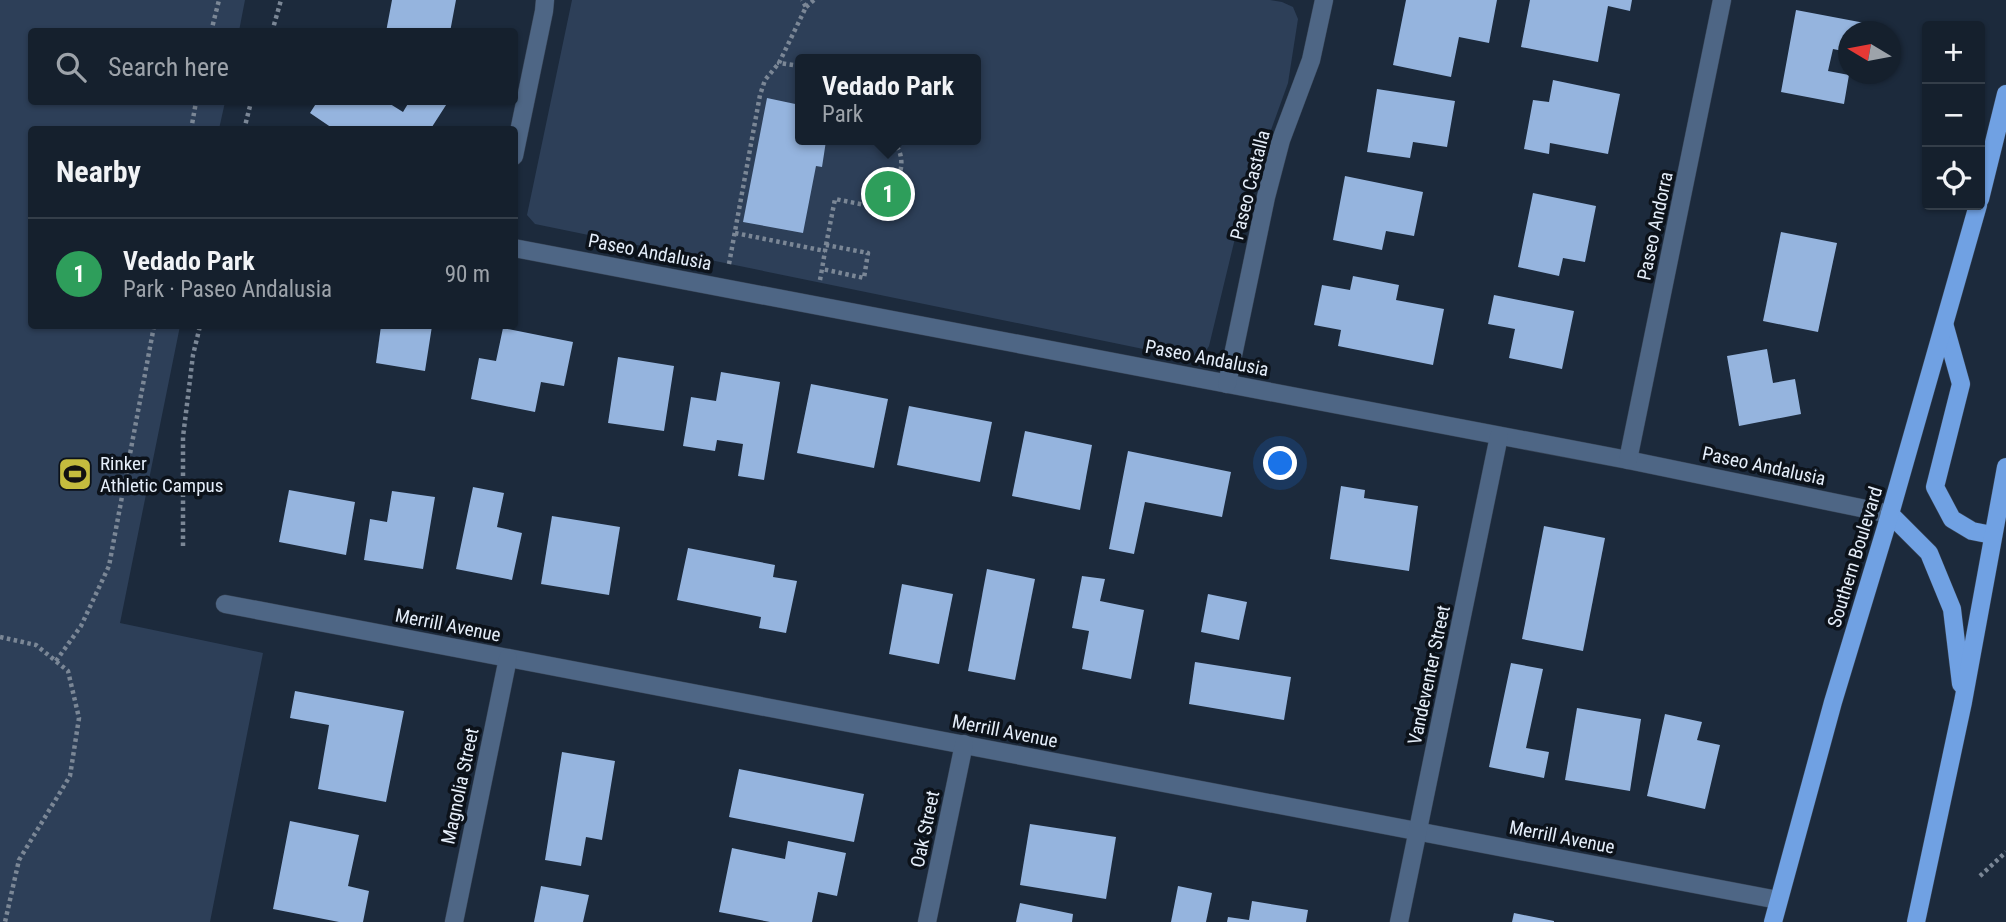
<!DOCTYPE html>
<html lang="en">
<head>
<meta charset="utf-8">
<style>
  body { margin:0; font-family:"Roboto Condensed",sans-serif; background:#1e2835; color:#f1f3f6 }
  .controls { position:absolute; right:21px; top:21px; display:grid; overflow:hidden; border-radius:7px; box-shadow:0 2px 5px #0004 }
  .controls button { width:63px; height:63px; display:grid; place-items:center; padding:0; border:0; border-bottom:2px solid #343e49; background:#15202d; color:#f1f3f6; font:35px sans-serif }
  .compass { position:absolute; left:1838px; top:21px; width:63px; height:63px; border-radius:50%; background:#15202d; box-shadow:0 2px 5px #0004; rotate:280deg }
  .you { position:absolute; left:1281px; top:464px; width:24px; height:24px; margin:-18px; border:5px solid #fff; border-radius:50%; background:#1a73e8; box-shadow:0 0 0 10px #1a73e833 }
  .badge { display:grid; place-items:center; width:46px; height:46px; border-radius:50%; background:#c4bc3e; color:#fff; font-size:23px; font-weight:700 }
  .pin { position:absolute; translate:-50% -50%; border:4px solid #fff; box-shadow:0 2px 7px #0006 }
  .popup { position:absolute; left:795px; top:54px; width:186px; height:91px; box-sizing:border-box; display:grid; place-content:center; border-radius:7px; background:#15202d; filter:drop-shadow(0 2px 5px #0005); font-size:23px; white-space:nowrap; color:#9da3aa }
  .popup b { font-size:26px; color:#f1f3f6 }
  .popup::after { content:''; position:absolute; left:50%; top:100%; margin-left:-14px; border:14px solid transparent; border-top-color:#15202d }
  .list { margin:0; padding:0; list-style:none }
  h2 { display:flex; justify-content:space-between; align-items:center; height:91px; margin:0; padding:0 28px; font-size:30px }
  h2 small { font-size:23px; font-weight:400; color:#9da3aa }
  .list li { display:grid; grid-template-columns:46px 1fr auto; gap:21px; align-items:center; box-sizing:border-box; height:112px; padding:0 28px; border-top:2px solid #343e49 }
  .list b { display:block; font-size:26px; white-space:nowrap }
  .list p { margin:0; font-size:23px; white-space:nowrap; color:#9da3aa }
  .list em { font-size:23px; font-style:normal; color:#9da3aa }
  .icon { flex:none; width:38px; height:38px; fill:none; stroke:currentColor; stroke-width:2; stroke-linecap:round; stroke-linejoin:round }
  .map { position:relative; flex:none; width:2006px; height:922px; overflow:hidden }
  .search { position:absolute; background:#15202d; box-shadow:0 2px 5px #0004; left:28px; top:28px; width:490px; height:77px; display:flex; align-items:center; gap:18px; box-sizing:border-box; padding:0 24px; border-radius:7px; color:#9da3aa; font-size:26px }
  .panel { position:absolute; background:#15202d; box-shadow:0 2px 5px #0004; left:28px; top:126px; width:490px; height:203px; border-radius:7px }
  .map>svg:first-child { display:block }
</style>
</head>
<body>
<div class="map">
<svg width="2006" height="922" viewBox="0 0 2006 922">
  <rect width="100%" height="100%" fill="#1c2a3c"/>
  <g fill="#2d3f58" fill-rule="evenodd">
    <polygon points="0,0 245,0 239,31 32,32 32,102 225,102 219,129 32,130 32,326 180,326 120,623 263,653 210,922 0,922"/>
    <path d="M572,0H1270L1282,2L1293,7L1298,19L1288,83L1267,141L1251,172L1209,346C1203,356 1198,358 1187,358L535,224L527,215ZM800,59H976V140H800Z"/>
  </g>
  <g fill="#95b4de">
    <polygon points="392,0 456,0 450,32 386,32"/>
    <polygon points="1406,0 1497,0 1489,43 1459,37 1451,77 1393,65"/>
    <polygon points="1530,0 1632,0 1630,11 1608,6 1598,62 1521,47"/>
    <polygon points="1796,10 1870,24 1869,32 1848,32 1848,52 1833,49 1828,71 1849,75 1844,104 1781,92"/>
    <polygon points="1553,80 1620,94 1608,154 1550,143 1549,154 1524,149 1533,100 1549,102"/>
    <polygon points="1377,89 1455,101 1447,147 1413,142 1410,158 1367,152"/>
    <polygon points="767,98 800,105 800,140 826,141 822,167 816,166 803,233 743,222"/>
    <polygon points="317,102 387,102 403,112 409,102 448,102 430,130 335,130 310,113"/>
    <polygon points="1345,176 1423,192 1414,236 1386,231 1382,250 1333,240"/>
    <polygon points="1533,193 1596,206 1585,262 1563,258 1559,276 1518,267"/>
    <polygon points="1781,232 1837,243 1818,332 1763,321"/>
    <polygon points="1353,276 1399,285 1396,300 1444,309 1433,365 1338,346 1341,330 1314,325 1322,285 1350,290"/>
    <polygon points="1494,295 1574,311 1562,369 1509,358 1515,329 1488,324"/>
    <polygon points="381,326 432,326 425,371 376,363"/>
    <polygon points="503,328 573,342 564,386 541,382 535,412 471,399 479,358 496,361"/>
    <polygon points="1767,349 1773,383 1795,379 1801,414 1739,426 1727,356"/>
    <polygon points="618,357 674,366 664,431 608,423"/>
    <polygon points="721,372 780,382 764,480 738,476 743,444 717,440 715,451 683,446 691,397 716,401"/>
    <polygon points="811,384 888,399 874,468 797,453"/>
    <polygon points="909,406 992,422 980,482 897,465"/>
    <polygon points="1025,431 1092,445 1080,510 1012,496"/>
    <polygon points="1128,451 1231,472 1222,517 1145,502 1134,554 1109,549"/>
    <polygon points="1341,486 1365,490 1364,498 1418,506 1409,571 1330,559"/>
    <polygon points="473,487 504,493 497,527 522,533 512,580 456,569"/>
    <polygon points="289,490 355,502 346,555 279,542"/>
    <polygon points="392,491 435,497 423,569 364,560 370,519 387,522"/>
    <polygon points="552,516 620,527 609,595 541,584"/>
    <polygon points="1544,526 1605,538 1583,651 1522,639"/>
    <polygon points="688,548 775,565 773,577 797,581 786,633 759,628 761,617 677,600"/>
    <polygon points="987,569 1035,579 1015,680 968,671"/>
    <polygon points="1082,576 1105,579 1100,601 1144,610 1131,679 1082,669 1089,631 1072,628"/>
    <polygon points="902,584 953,594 939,664 889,654"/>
    <polygon points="1208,594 1247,602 1239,640 1201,632"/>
    <polygon points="1195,662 1291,677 1284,720 1189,704"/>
    <polygon points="1511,663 1543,669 1526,748 1549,752 1544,778 1489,767"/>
    <polygon points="295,691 404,711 386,802 318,789 329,725 290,718"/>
    <polygon points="1577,708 1641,719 1630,791 1565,780"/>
    <polygon points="1665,714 1702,722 1697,740 1720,745 1705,809 1647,796"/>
    <polygon points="562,752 615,761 602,840 586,837 581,866 545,860"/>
    <polygon points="739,769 864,794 854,842 729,817"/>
    <polygon points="290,821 359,835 348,886 369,891 363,922 339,922 273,909"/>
    <polygon points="1030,824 1116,837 1106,899 1020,885"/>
    <polygon points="788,841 846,853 837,896 818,892 812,922 770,922 719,912 732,848 785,859"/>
    <polygon points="541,886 589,895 583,922 534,922"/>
    <polygon points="1178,886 1212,893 1206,922 1171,922"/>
    <polygon points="1252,901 1308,910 1306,922 1227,922 1228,917 1249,920"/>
    <polygon points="1020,903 1073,914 1072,922 1016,922"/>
    <polygon points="1514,913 1554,921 1554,922 1512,922"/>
  </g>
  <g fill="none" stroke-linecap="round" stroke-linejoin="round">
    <g stroke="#384557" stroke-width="19">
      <g id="street">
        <polyline points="514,156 544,11 545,0"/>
        <polyline points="514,248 1628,460 1890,514"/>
        <polyline points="1227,384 1266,197 1281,140 1311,60 1324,0"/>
        <polyline points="1628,460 1722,0"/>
        <polyline points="225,604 1778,900"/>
        <polyline points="454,922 508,658"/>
        <polyline points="927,922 964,744"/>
        <polyline points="1399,922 1499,436"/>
      </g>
    </g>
    <g stroke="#384557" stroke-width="19">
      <g id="primary">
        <polyline points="1980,199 2006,94"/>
        <polyline points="1945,327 1961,384 1935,487 1952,519 1972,531 1992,535"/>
        <polyline points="1890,514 1929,553 1952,609 1961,684"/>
        <polyline points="1773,922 1833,702 1890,514 1978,205"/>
        <polyline points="1916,922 1963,702 2006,467"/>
      </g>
    </g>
    <g stroke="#7b8796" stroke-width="4.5" stroke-dasharray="3.5 3.5" stroke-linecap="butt">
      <polyline points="806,7 814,0"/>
      <polyline points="211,32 219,0"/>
      <polyline points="272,32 281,0"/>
      <polyline points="800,66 779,63 806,7 802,0"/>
      <polyline points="191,130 196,102"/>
      <polyline points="244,130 251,102"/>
      <polyline points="735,233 825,251"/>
      <path d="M826,245L835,199L865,205L867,194C872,193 878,193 883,191C904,182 907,155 892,140"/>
      <polyline points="729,264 760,95 765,80 779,63"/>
      <polyline points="820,280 822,269 864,278 868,253 826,245 822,269"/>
      <polyline points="183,546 183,437 193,355 200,326"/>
      <polyline points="0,637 36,645 68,671 79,718 70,776 19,860 5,922"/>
      <polyline points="56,661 81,626 109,566 154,326"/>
      <polyline points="1980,876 2006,852"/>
    </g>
    <use href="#street" stroke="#4e6685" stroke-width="18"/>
    <use href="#primary" stroke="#70a1e3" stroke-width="18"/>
  </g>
  <defs>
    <g id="stadium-square" transform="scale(1.75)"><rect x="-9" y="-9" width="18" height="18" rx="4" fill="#c4bc3e" stroke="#0c121a"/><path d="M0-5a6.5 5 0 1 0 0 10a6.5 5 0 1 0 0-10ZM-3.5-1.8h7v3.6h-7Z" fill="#111"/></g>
  </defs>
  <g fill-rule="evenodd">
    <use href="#stadium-square" x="75" y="474"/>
  </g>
  <g text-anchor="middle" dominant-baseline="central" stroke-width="7" stroke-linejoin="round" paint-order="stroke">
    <g font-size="19" fill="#e5eefa" stroke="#0c121a">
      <text transform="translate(1250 185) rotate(-76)">Paseo Castalla</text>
      <text transform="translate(1655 226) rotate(-78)">Paseo Andorra</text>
      <text transform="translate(650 252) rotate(11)">Paseo Andalusia</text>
      <text transform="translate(1207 358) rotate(11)">Paseo Andalusia</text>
      <text transform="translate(1764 466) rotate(12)">Paseo Andalusia</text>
      <text transform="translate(1855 557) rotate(-73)">Southern Boulevard</text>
      <text transform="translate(448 625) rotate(11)">Merrill Avenue</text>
      <text transform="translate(1429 675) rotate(-78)">Vandeventer Street</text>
      <text transform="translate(1005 731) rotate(11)">Merrill Avenue</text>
      <text transform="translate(460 786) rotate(-78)">Magnolia Street</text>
      <text transform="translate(925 829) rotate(-78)">Oak Street</text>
      <text transform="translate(1562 837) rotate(11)">Merrill Avenue</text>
    </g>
    <g font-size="19" fill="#e5eefa" stroke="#0c121a" text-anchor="start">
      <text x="100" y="463">Rinker<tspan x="100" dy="22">Athletic Campus</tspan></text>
    </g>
  </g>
</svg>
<div class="controls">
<button>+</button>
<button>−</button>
<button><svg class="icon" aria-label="locate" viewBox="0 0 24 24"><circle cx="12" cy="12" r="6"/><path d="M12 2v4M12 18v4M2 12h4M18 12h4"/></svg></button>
</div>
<svg class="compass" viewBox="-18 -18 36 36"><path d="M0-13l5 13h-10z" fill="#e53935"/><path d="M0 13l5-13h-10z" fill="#9da3aa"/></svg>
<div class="you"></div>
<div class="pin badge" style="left:888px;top:194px;background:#2e9e5b">1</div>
<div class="popup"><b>Vedado Park</b>Park</div>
<div class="search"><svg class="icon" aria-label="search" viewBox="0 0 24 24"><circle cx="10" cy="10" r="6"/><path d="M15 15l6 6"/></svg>Search here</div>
<section class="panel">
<h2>Nearby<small></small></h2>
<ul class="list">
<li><span class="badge" style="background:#2e9e5b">1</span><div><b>Vedado Park</b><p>Park · Paseo Andalusia</p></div><em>90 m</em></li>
</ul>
</section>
</div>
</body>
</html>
